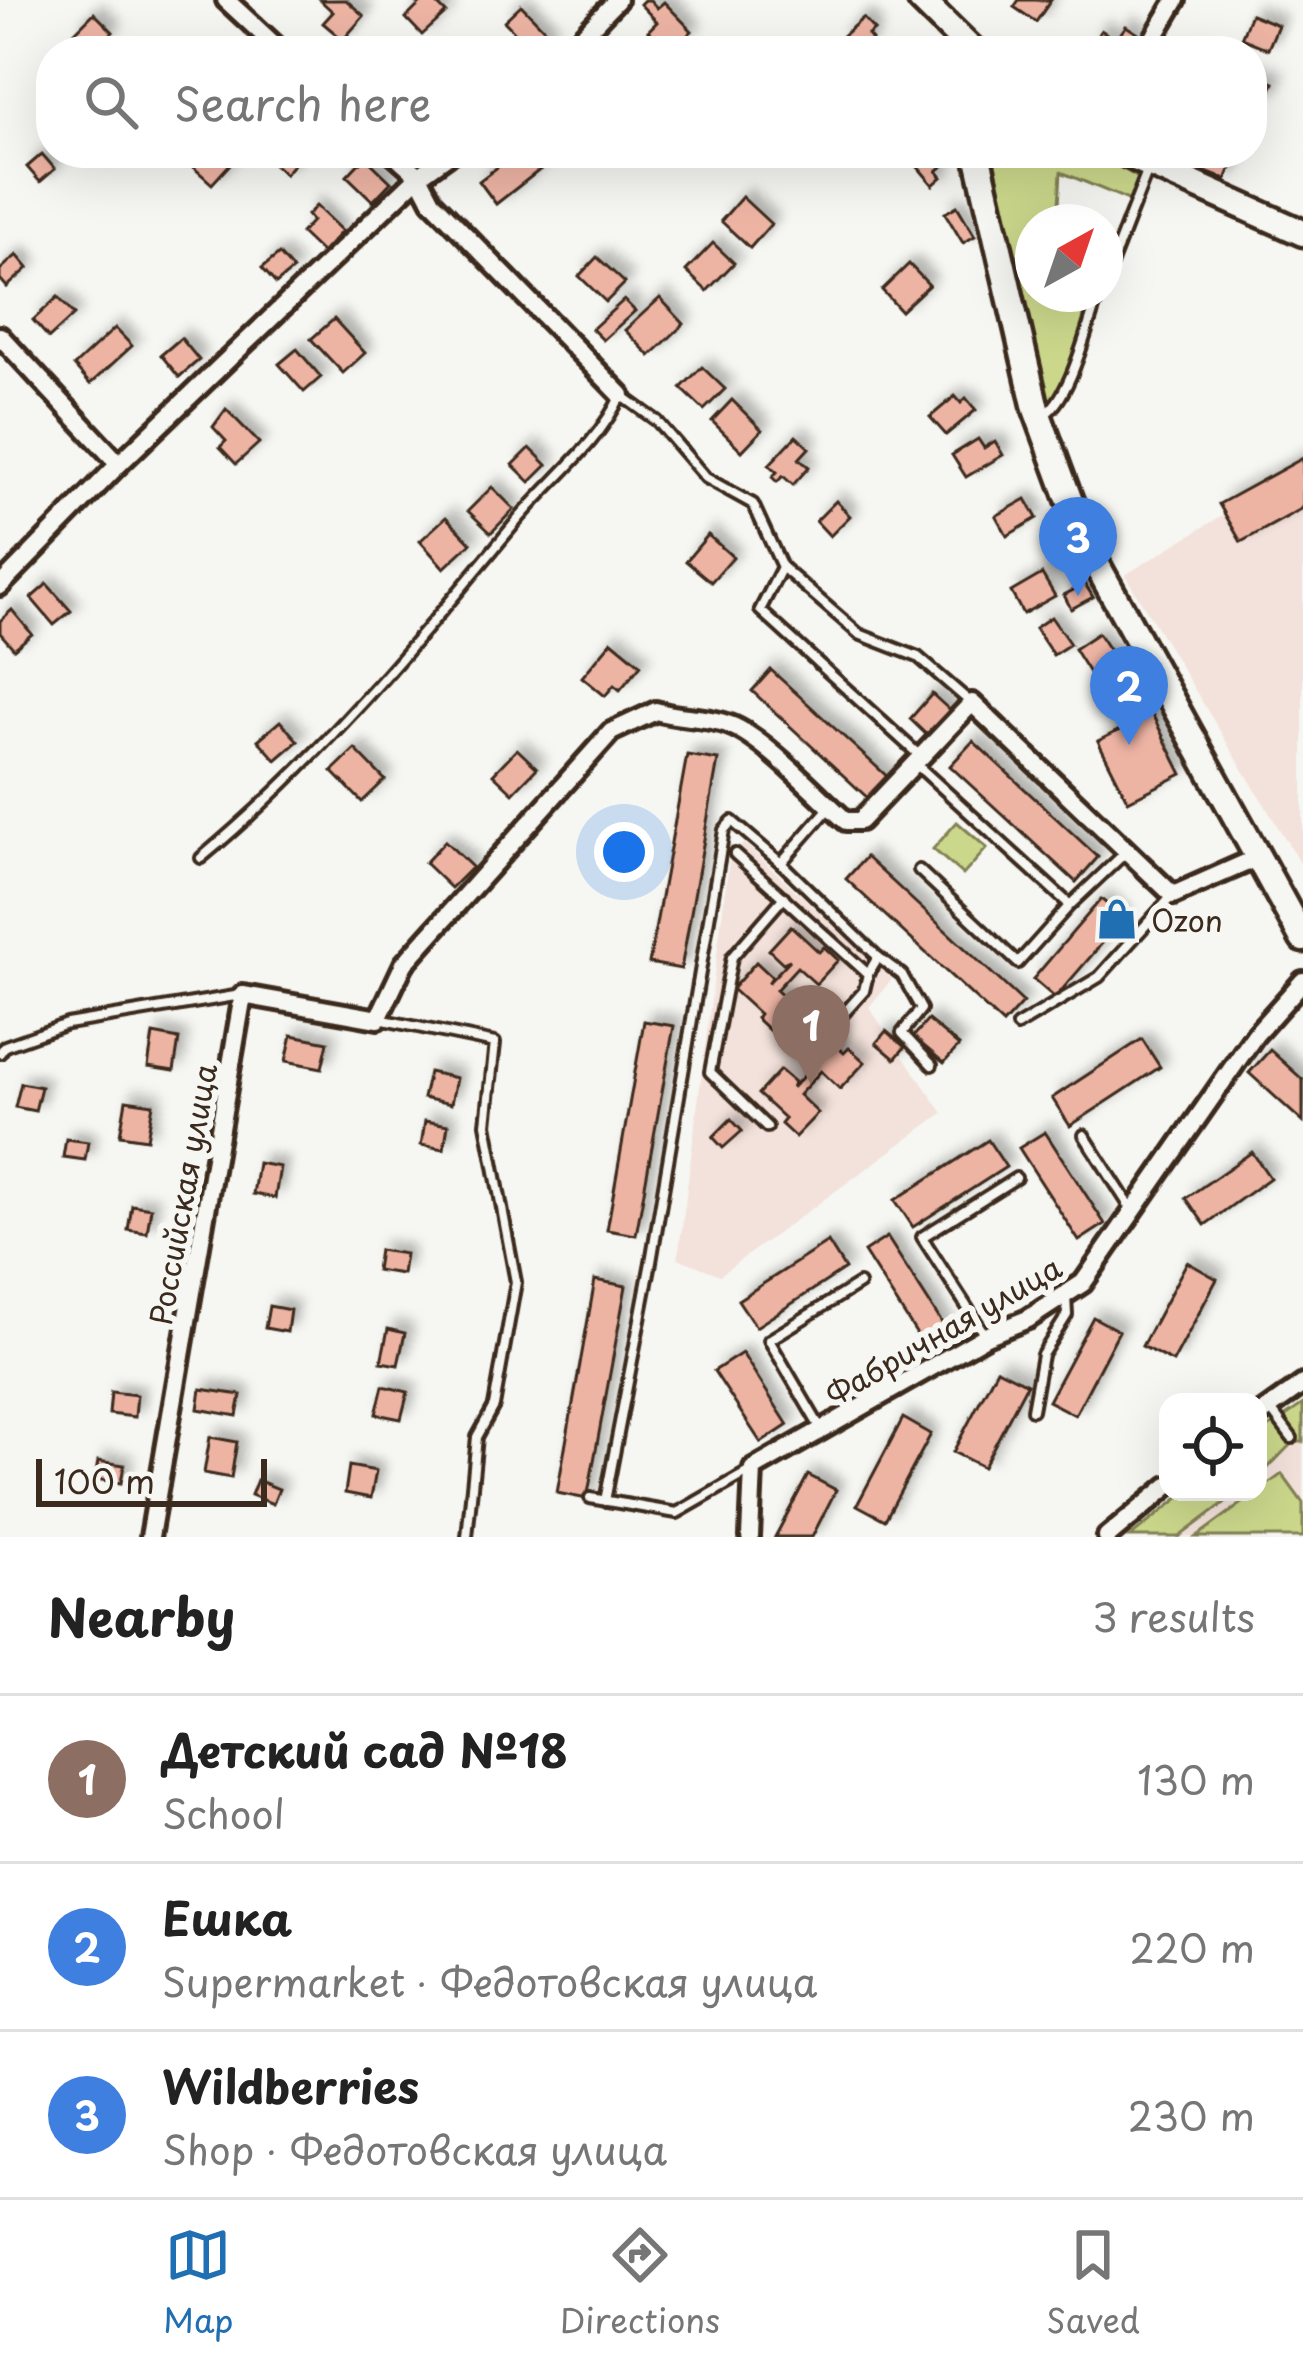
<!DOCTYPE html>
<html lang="en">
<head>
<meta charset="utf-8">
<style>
  body { margin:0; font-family:"Playpen Sans",sans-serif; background:#f2f2f2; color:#222 }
  .controls { position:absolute; right:36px; bottom:36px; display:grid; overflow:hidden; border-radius:24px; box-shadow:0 12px 48px #0002 }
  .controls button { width:108px; height:108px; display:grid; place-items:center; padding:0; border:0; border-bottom:3px solid #e0e0e0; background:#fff; color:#222; font:60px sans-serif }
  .compass { position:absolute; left:1015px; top:204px; width:108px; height:108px; border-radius:50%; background:#fff; box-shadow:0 12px 48px #0002; rotate:40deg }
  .scale { position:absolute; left:36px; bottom:30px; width:231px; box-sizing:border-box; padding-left:12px; border:6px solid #3b2a1e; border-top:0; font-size:33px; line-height:42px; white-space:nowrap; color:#3b2a1e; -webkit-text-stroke:9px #f6f6f2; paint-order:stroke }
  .you { position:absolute; left:624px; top:852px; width:42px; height:42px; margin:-30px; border:9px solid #fff; border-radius:50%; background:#1a73e8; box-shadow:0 0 0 18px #1a73e833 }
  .badge { display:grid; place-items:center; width:78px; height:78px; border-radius:50%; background:#1f6fb2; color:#fff; font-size:39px; font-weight:700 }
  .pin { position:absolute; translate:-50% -99px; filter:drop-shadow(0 3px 6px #0008) }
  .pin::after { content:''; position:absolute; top:63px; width:42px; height:36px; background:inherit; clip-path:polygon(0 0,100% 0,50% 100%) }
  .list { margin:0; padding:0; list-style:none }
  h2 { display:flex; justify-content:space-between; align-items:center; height:156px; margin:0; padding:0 48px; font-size:51px }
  h2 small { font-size:39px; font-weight:400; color:#767676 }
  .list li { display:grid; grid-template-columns:78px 1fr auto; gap:36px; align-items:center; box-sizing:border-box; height:168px; padding:0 48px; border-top:3px solid #e0e0e0 }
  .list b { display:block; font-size:45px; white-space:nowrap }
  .list p { margin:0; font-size:39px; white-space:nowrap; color:#767676 }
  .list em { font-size:39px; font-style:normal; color:#767676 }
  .icon { flex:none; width:66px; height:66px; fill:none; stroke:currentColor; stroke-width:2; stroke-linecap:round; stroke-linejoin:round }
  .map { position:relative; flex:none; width:1303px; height:1537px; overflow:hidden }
  .search { position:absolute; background:#fff; box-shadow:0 12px 48px #0002; left:36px; right:36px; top:36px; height:132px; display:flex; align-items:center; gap:30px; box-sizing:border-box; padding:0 42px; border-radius:48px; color:#767676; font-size:45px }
  .sheet { height:660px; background:#fff }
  nav { display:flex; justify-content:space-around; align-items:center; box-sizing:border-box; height:168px; border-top:3px solid #e0e0e0; background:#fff; font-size:33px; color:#767676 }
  nav a { display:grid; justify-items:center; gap:6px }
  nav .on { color:#1f6fb2 }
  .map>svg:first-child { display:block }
</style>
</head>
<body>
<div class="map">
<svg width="1303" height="1537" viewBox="0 0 1303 1537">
  <defs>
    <filter id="shadow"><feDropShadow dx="8" dy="-8" stdDeviation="6" flood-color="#0004"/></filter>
  </defs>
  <rect width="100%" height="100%" fill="#f6f6f2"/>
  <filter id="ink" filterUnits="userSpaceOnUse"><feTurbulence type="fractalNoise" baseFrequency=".00833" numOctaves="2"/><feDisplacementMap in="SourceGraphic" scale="24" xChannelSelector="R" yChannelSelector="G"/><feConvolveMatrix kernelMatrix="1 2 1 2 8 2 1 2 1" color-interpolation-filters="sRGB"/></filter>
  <g filter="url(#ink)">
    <g fill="#f3e2db">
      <polygon points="1303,466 1303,868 1125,575"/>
      <polygon points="744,843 892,979 869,1007 884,1029 907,1048 902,1055 943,1113 720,1275 678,1258 729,861"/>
      <polygon points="1303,1430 1303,1537 1157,1537 1218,1492 1258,1492 1258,1463"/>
    </g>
    <g fill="#cbd88b" stroke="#838154" stroke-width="3">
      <polygon points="990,153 1097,153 1140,179 1132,199 1128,200 1061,172 1058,222 1033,222 1033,294 1090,297 1069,366 1053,400 1046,397 1042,386"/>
      <polygon points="957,822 987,848 963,875 933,849"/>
      <polygon points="1303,1404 1303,1442 1293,1442 1258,1478 1258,1435"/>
      <polygon points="1282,1474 1303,1503 1303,1537 1196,1537"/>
      <polygon points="1186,1492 1239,1492 1179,1537 1130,1537"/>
    </g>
    <g fill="#edb4a4" stroke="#3b2a1e" stroke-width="3" filter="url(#shadow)">
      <polygon points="320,0 346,0 364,16 343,40 323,23 333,12"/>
      <polygon points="424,0 433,0 446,13 422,35 406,18"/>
      <polygon points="644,0 650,0 657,8 664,2 692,31 671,51 648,31 657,22 640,4"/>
      <polygon points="1019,0 1051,0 1036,22 1014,7"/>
      <polygon points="521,5 550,35 533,51 504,21"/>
      <polygon points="94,13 113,32 92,51 74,33"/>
      <polygon points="1251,14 1278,25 1268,49 1241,38"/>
      <polygon points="863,18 874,30 868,35 872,40 859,51 851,51 840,38"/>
      <polygon points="1126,26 1140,35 1130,51 1106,51 1093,42 1101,30 1116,40"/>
      <polygon points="1252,73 1274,83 1266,101 1252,94"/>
      <polygon points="201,153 220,153 231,163 212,184 191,165"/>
      <polygon points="262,153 303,153 285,174"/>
      <polygon points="516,153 529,153 541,169 496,204 479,181"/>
      <polygon points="921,153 931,157 944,153 950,160 937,171 942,177 933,185 912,160"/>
      <polygon points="1198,153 1232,165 1226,180 1193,167"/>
      <polygon points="42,154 55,169 40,182 27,167"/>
      <polygon points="365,157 391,182 373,201 347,176"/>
      <polygon points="742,197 771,224 750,248 721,221"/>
      <polygon points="316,206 342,231 322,253 301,233 312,221 307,215"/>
      <polygon points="957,206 975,236 963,243 945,213"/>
      <polygon points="713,243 734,263 707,291 686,271"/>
      <polygon points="279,254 293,270 276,284 262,268"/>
      <polygon points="17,255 28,268 7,287 0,279 0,270"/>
      <polygon points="597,257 625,283 606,302 579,276"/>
      <polygon points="909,264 929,285 901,311 882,290"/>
      <polygon points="58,297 74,315 49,338 33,320"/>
      <polygon points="660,298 684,324 650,356 625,330"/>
      <polygon points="624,300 635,311 603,340 592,329"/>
      <polygon points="334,319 365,353 343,373 311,339"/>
      <polygon points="115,328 132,346 90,384 74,366"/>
      <polygon points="181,338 199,360 179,377 161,355"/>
      <polygon points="297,349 321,377 304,392 279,364"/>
      <polygon points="702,367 725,389 704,410 681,388"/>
      <polygon points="955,396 961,403 966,398 976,410 946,435 930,417"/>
      <polygon points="732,400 762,430 742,451 712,421"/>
      <polygon points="226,409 259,443 236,464 220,447 226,441 213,427"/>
      <polygon points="796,436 809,448 799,459 809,467 793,485 783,476 777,482 772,477 777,472 769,465"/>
      <polygon points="978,439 984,448 995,441 1003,455 966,477 952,455"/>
      <polygon points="530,448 547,465 530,482 513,465"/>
      <polygon points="1303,458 1303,508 1241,542 1219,504"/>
      <polygon points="492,487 514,509 491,533 468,511"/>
      <polygon points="1026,499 1037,518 1007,536 996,516"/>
      <polygon points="836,501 850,516 830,536 816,521"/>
      <polygon points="446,517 471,543 444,568 420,541"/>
      <polygon points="708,535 733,557 711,582 686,561"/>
      <polygon points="1042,574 1055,596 1023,614 1011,592"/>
      <polygon points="47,584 71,611 54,625 31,598"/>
      <polygon points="1085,584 1093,597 1071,609 1064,595"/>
      <polygon points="12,610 32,634 14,649 0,633 0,621"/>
      <polygon points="1051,617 1070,644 1053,655 1035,628"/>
      <polygon points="1098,633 1116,660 1091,676 1074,649"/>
      <polygon points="612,641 641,665 620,690 614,685 605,696 582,677"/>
      <polygon points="771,670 891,780 871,801 752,691"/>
      <polygon points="932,694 955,715 932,740 910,719"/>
      <polygon points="1152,714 1182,774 1128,801 1098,741"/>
      <polygon points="280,721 298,741 276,760 258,740"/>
      <polygon points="973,741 1098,857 1076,882 950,766"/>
      <polygon points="355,749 385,780 362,802 332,771"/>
      <polygon points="517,749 537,768 513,793 493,774"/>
      <polygon points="687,755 718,760 681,969 649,963"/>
      <polygon points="445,841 472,867 451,888 425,863"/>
      <polygon points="866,857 1023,1002 1003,1024 846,879"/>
      <polygon points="1101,899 1124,918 1055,998 1033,979"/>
      <polygon points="791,926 819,952 824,947 838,960 816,984 797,967 776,990 844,1053 849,1048 865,1062 840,1089 821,1071 799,1095 818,1113 795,1137 781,1124 785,1119 758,1094 780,1070 794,1082 792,1088 814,1065 810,1061 807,1066 756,1018 759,1014 732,989 756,962 772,977 768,983 790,960 783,963 769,950"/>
      <polygon points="928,1020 959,1046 944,1063 913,1037"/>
      <polygon points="644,1021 674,1026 636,1235 607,1230"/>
      <polygon points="886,1031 905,1047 895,1059 876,1043"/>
      <polygon points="153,1034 179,1039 174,1071 148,1067"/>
      <polygon points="292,1035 328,1042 322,1068 286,1061"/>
      <polygon points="1142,1039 1160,1067 1070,1126 1052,1098"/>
      <polygon points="1270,1050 1303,1080 1303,1122 1249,1073"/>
      <polygon points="429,1072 456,1078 451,1104 423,1098"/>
      <polygon points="21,1083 41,1087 35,1111 15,1107"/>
      <polygon points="126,1100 153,1104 147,1139 120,1135"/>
      <polygon points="731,1119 742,1131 723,1148 713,1137"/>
      <polygon points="425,1121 448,1125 444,1149 421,1145"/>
      <polygon points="1045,1132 1105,1224 1079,1241 1019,1148"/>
      <polygon points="66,1139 88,1142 85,1160 63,1157"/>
      <polygon points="988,1140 1006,1167 913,1227 895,1200"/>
      <polygon points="1252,1152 1270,1178 1205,1225 1186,1198"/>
      <polygon points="258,1163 280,1167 275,1198 253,1194"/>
      <polygon points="132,1205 151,1208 147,1233 128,1230"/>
      <polygon points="887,1237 946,1329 923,1344 864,1252"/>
      <polygon points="828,1242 845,1269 756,1327 738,1300"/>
      <polygon points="379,1250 405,1254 402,1274 376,1270"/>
      <polygon points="1187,1262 1217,1279 1173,1362 1142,1346"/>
      <polygon points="595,1280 626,1286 587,1499 557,1493"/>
      <polygon points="269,1306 290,1310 287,1332 265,1328"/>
      <polygon points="1093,1317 1119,1331 1075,1415 1048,1401"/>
      <polygon points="388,1329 405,1333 398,1365 381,1362"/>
      <polygon points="742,1353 788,1425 761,1443 714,1371"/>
      <polygon points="997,1369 1027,1384 983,1467 953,1452"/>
      <polygon points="383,1386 408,1392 401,1419 376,1414"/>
      <polygon points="201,1389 241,1395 237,1416 198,1409"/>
      <polygon points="111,1392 137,1395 135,1417 109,1414"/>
      <polygon points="903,1418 931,1434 885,1520 857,1505"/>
      <polygon points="210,1437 237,1442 231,1478 204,1473"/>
      <polygon points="98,1461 124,1465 121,1483 95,1479"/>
      <polygon points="349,1466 376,1471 371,1498 345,1493"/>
      <polygon points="808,1475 836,1490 812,1537 775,1537"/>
      <polygon points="257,1480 279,1489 273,1504 251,1495"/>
    </g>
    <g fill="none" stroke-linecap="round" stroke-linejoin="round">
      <g stroke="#3b2a1e" stroke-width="16">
        <g id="lane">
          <polyline points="1105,280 1149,167"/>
          <path d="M1043,415C1070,402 1088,323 1099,294"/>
          <polyline points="782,567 859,634 918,657 969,701"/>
          <polyline points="917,765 1070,905 1126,852"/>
          <polyline points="735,854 868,974 878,957"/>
          <path d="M201,858C320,759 418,641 516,522C552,479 597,446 621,395L657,421L706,478L753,504L782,567L760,610L920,756"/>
          <polyline points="781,863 878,957 902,975 921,1009 902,1033 932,1065"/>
          <polyline points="919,870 1018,963 1070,905"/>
          <polyline points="379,1019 495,1043 486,1124 516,1282 494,1406 477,1437 467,1537"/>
          <polyline points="837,1021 864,991 868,974"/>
          <polyline points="1017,1026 1099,977 1172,896"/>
          <polyline points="0,1053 5,1046 67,1024 241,995"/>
          <polyline points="767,1127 710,1072 732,957 784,897"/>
          <polyline points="1084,1135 1132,1210"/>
          <polyline points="985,1335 922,1237 1016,1178"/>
          <polyline points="1032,1410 1042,1355 1067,1315 1066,1296"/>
          <polyline points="1271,1410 1292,1438"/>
          <polyline points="821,1429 769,1340 859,1284"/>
          <polyline points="590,1498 677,1513 750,1471"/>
          <polyline points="605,1501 651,1262 724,830 732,821 781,863 830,807"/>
        </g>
      </g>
      <g stroke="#3b2a1e" stroke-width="26">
        <g id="street">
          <polyline points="226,0 281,51"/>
          <polyline points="568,51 617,0"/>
          <polyline points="1146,51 1176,0"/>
          <polyline points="393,153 419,176 432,201 621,395"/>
          <polyline points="0,336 119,464"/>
          <polyline points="0,586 119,464 419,176 451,153"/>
          <polyline points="1258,1416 1303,1384"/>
          <path d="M150,1537L243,995L378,1019L404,964L611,732L656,711C680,719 708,716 730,725C763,737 818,796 846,821H860L972,703L1173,895L1259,857"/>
          <polyline points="750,1537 753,1469 986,1336 1028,1319 1083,1283 1255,1035 1303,981"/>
          <polyline points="1107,1537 1168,1486"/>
        </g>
      </g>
      <g stroke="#3b2a1e" stroke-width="33">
        <g id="secondary">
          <polyline points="921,0 973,51"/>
          <polyline points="977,153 1036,409 1086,545 1303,939"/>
          <polyline points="1124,153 1303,233"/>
        </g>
      </g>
      <use href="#lane" stroke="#f6f6f2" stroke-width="8"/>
      <use href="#street" stroke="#f6f6f2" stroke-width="16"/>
      <use href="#secondary" stroke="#f6f6f2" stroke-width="24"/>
    </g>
  </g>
  <defs>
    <g id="shop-bare" transform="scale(3.24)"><path d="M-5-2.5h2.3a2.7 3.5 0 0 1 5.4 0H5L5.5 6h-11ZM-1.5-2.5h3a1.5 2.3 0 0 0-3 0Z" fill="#1f6fb2" stroke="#f6f6f2" stroke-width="2.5" paint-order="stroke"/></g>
  </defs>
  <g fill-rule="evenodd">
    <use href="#shop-bare" x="1117" y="919"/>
  </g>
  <g text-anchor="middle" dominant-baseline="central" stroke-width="12" stroke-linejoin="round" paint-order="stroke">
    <g font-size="30" fill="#3b2a1e" stroke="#f6f6f2" text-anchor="start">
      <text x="1151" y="919">Ozon</text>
    </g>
    <g font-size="30" fill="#3b2a1e" stroke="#f6f6f2">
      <text transform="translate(182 1194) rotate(-80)">Российская улица</text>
      <text transform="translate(943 1330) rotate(-30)">Фабричная улица</text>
    </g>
  </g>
</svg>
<div class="controls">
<button><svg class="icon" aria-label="locate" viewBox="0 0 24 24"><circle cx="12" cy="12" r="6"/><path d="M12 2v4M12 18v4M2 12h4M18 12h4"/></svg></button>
</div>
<svg class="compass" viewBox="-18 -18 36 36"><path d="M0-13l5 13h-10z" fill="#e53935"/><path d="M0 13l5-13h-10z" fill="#767676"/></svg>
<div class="scale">100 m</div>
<div class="you"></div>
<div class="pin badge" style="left:811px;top:1084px;background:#8d6e63">1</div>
<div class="pin badge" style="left:1129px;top:745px;background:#3f7fe0">2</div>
<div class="pin badge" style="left:1078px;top:596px;background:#3f7fe0">3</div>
<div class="search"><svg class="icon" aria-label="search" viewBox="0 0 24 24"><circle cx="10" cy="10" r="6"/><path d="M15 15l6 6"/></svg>Search here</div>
</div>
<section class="sheet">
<h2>Nearby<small>3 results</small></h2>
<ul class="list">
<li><span class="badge" style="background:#8d6e63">1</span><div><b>Детский сад №18</b><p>School</p></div><em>130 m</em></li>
<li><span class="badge" style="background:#3f7fe0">2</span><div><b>Ешка</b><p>Supermarket · Федотовская улица</p></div><em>220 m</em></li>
<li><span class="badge" style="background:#3f7fe0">3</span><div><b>Wildberries</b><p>Shop · Федотовская улица</p></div><em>230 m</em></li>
</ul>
</section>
<nav>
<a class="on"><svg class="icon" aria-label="map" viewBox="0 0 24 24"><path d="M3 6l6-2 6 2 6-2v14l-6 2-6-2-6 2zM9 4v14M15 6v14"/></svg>Map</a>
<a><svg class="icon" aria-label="directions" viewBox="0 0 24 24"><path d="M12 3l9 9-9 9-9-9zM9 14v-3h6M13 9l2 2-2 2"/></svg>Directions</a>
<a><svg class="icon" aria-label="saved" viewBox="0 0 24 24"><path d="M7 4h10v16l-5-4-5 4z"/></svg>Saved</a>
</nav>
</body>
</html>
